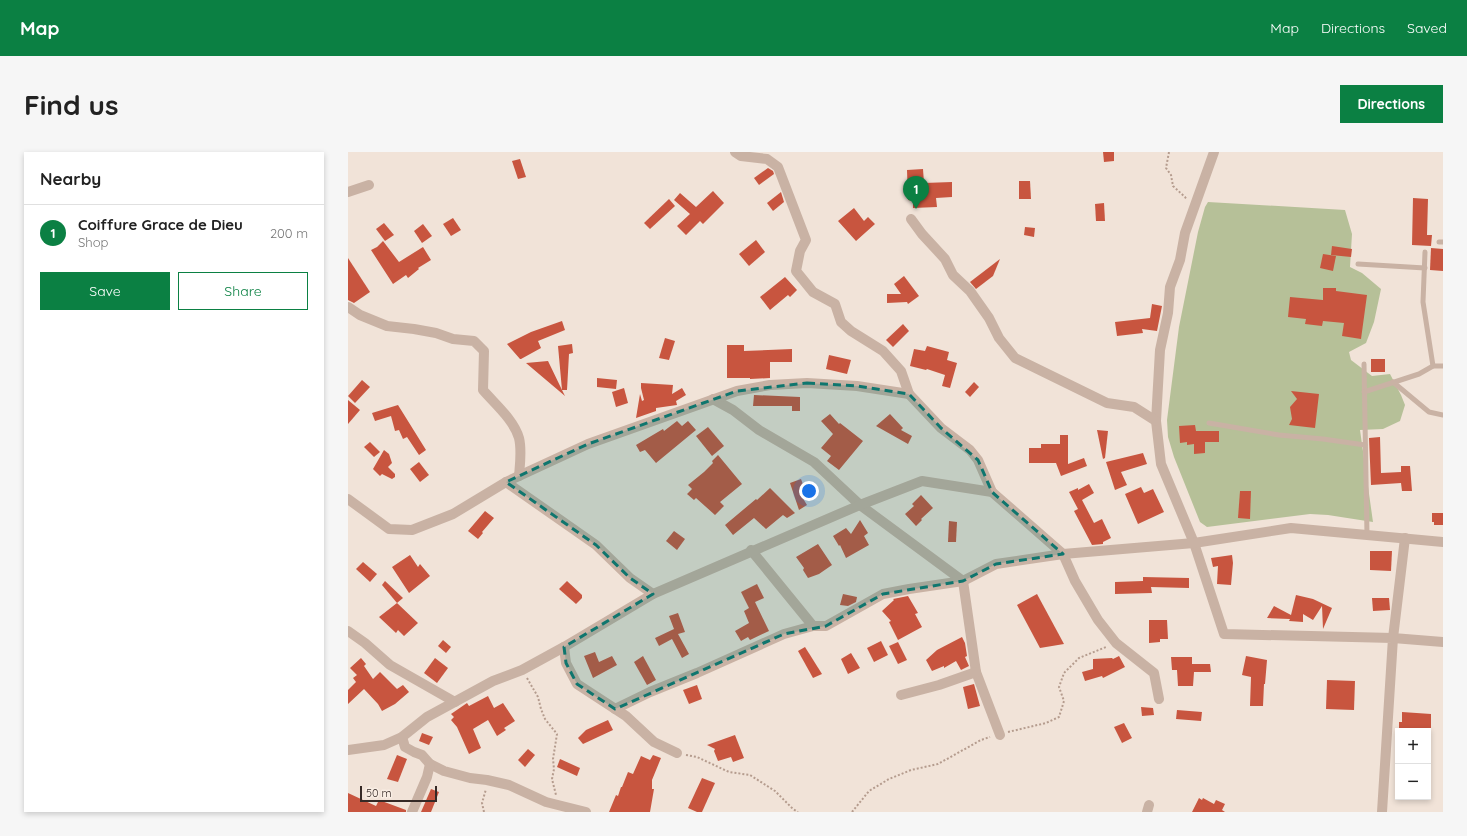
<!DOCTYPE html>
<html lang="en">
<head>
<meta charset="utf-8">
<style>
  body { margin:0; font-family:Quicksand,sans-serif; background:#f6f6f6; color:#222 }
  .controls { position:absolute; right:12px; bottom:12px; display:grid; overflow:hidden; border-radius:0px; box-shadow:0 2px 6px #0003 }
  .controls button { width:36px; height:36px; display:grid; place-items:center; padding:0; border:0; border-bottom:1px solid #e0e0e0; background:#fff; color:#222; font:20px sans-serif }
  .scale { position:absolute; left:12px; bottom:10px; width:77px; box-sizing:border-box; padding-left:4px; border:2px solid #352926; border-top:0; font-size:11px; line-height:14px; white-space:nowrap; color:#352926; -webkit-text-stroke:3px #f9eee4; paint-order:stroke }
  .you { position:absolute; left:461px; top:339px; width:14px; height:14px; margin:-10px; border:3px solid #fff; border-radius:50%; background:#1a73e8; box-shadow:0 0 0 6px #1a73e833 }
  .badge { display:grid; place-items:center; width:26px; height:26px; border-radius:50%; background:#0b8043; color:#fff; font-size:13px; font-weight:700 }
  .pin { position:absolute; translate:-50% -33px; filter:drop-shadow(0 1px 2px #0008) }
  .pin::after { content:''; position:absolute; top:21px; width:14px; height:12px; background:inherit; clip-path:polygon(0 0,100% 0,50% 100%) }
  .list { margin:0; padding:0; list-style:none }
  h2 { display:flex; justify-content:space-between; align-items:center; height:52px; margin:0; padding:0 16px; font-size:17px }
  h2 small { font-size:13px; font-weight:400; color:#767676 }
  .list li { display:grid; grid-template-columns:26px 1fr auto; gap:12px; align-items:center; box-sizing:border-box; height:56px; padding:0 16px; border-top:1px solid #e0e0e0 }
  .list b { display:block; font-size:15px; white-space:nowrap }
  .list p { margin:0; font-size:13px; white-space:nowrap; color:#767676 }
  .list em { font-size:13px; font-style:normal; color:#767676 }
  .actions { display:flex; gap:8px; padding:12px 16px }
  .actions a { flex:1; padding:9px 0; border:1px solid #0b8043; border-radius:0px; text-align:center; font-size:14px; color:#0b8043 }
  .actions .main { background:#0b8043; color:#fff }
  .map { position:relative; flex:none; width:1095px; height:660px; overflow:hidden; border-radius:0px }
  header { display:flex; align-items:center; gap:24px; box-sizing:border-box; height:56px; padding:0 20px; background:#0b8043; color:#fff }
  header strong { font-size:19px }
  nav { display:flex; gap:22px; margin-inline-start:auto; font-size:14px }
  .intro { display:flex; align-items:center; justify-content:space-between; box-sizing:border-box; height:96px; padding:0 24px }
  h1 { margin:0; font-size:28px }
  .button { padding:10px 18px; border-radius:0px; background:#0b8043; color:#fff; font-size:14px; font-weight:700 }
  main { display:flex; gap:24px; padding:0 24px }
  aside { flex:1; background:#fff; border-radius:0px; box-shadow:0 2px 6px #0003 }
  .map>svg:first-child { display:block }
</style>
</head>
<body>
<header>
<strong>Map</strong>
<nav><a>Map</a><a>Directions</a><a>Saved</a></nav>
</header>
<div class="intro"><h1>Find us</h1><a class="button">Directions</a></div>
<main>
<aside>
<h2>Nearby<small></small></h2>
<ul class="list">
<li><span class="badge">1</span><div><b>Coiffure Grace de Dieu</b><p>Shop</p></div><em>200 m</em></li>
</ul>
<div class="actions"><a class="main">Save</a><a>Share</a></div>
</aside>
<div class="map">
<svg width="1095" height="660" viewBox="0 0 1095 660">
  <rect width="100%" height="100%" fill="#f1e3d8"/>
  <polygon fill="#b6c098" points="860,50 997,58 1004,82 1002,115 1014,121 1033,137 1026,170 1018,191 1001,200 1003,208 1024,224 1042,222 1053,243 1057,253 1052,269 1035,277 1012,278 1025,370 980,363 962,362 859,375 852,370 826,305 820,285 819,268 831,175 850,80 857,55"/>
  <g fill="#c8553f">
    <polygon points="755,0 766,0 766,9 756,10"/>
    <polygon points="172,7 178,25 170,27 164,9"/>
    <polygon points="420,16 425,19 426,22 411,33 406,26"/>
    <polygon points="575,17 576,31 604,30 604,45 588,46 589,55 565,56 565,49 560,48 559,18"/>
    <polygon points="671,29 682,29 683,47 671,47"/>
    <polygon points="365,39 376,51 355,72 352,69 338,83 329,74 342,62 326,48 332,41 348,55"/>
    <polygon points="433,40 436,50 425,59 419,51"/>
    <polygon points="1065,46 1080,47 1079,83 1084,83 1083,94 1064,93"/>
    <polygon points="321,47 327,54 302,77 296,71"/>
    <polygon points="756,51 757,69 748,69 747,52"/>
    <polygon points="506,56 516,69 520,65 527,72 508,89 490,69"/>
    <polygon points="105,66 113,78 103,84 95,72"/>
    <polygon points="36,71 46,83 37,89 28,77"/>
    <polygon points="75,72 84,84 74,91 66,79"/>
    <polygon points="677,75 687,76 686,85 676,83"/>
    <polygon points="408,88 417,100 401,114 391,102"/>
    <polygon points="35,89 51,110 75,95 83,108 70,116 71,117 60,126 58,123 45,132 23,98 29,95"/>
    <polygon points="984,94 1004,97 1003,105 983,103"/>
    <polygon points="1083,96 1095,97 1095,119 1082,118"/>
    <polygon points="975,102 988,104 985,119 972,116"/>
    <polygon points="0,106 22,140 6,151 0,148"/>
    <polygon points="652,107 645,124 628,137 622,130"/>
    <polygon points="556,124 571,144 560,152 559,150 539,151 539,142 553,142 546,132"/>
    <polygon points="437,125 449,138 442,145 440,143 422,158 412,145"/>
    <polygon points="975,136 988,136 988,139 1019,143 1013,187 994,184 996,171 975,169 974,174 957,172 958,167 940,165 942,145 975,148"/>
    <polygon points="804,152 814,154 809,179 794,177 795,181 769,184 767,170 802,166"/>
    <polygon points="214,169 217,178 190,189 193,196 173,207 172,207 159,192 183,180"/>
    <polygon points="555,172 561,179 545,195 538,188"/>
    <polygon points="317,186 327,189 321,208 311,206"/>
    <polygon points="224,192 225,201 221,202 219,238 214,238 217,244 178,211 200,209 214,238 210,194"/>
    <polygon points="379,193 396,193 396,199 444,197 444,210 422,210 422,226 402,227 402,226 379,226"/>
    <polygon points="579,194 601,200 599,208 609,211 602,236 594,234 597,223 579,217 578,218 562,214 566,197 577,199"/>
    <polygon points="481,203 503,208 499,222 478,217"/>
    <rect x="1023" y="207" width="14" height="13"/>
    <polygon points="249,226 269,228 268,237 249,235"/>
    <polygon points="14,228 22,235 7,251 0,244"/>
    <polygon points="626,230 631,235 622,245 617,240"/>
    <polygon points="293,231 325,233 324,242 334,236 338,243 328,249 329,253 308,256 308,259 288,266 292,242 294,249 296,248 293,236"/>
    <polygon points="276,236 280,251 268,255 264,240"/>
    <polygon points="943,239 971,242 967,276 941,273 944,267 942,255 949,247"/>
    <polygon points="406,243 452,245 452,259 444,259 444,254 405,254"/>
    <polygon points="0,248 12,258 0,272"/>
    <polygon points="50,253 78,298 71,303 59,285 55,287 51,278 47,279 43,264 27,269 24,261"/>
    <polygon points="482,262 491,272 492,271 515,289 491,318 479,309 483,304 473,296 485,282 473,269"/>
    <polygon points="542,262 555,276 553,278 564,284 560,292 528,274"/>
    <polygon points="329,269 334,274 340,269 348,278 308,311 297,298 292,300 288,293 315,277 316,279"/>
    <polygon points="847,273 848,279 871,279 871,290 857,290 857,301 846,302 846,292 839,293 839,290 832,291 831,274"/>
    <polygon points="360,275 376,294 364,304 348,284"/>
    <polygon points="749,278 760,279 757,306 755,307"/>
    <polygon points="712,283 720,283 720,312 736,306 739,314 713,324 708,311 681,311 681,296 693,296 693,292 712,292"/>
    <polygon points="1032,285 1033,321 1053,320 1053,314 1062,314 1064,339 1054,339 1053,331 1023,333 1021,286"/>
    <polygon points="22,290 32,300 26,305 16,295"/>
    <polygon points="36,298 41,302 44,311 40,315 47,322 47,325 44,327 34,322 32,324 25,317"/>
    <polygon points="795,301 799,312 773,320 779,333 767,338 758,310"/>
    <polygon points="370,303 394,332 372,350 376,354 367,363 348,346 346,348 339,342 344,337 340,333 356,320 365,311 364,309"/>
    <polygon points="71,310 81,323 72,330 62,317"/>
    <polygon points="453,327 457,338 451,340 459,353 451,358 442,331"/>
    <polygon points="741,332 746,341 734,348 746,371 754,367 763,386 755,390 755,392 744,393 726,359 730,357 721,340 730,336 730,338"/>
    <polygon points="793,335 796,341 805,337 816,360 790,372 777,342"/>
    <polygon points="422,336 447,361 439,366 435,363 418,377 406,366 385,383 377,373 408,347 409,348"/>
    <polygon points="892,339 903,339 902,367 890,366"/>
    <polygon points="573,343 585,356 573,367 574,368 568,374 557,362 566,354 564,352"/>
    <polygon points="137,359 146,366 134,380 135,381 130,387 120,379"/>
    <polygon points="1084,361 1095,361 1095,373 1086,373 1086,370 1084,370"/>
    <polygon points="512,368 520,381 516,384 521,393 498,406 492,393 491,394 485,384 498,376 503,382"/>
    <polygon points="601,369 609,370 608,390 600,390"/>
    <polygon points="326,379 337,387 329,398 318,389"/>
    <polygon points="470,392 484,413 471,422 460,426 455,418 456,416 448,405"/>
    <polygon points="1022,399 1044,399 1043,419 1022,418"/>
    <polygon points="62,403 70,415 72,412 82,424 61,441 44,415"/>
    <polygon points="884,403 885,411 883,433 869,432 870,414 865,415 863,406"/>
    <polygon points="15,410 29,422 22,430 8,417"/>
    <polygon points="795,425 841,426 841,436 803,435 804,441 767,442 767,430 795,429"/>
    <polygon points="37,429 55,446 49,451 34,433"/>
    <polygon points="219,429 234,443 234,446 228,452 211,437"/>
    <polygon points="409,432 416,446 407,450 421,479 402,488 400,485 393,489 387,479 401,471 396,459 401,456 393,440"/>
    <polygon points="495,442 509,445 508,450 500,454 492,453"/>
    <polygon points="689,442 716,492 692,496 669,453"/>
    <polygon points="948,443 965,447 984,456 975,477 974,454 965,468 955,462 955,470 941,469 942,467 919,466 926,454 943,463"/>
    <polygon points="560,444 570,461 567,462 574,475 550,488 541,470 543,469 534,459 546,448 545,447"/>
    <polygon points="1024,446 1041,446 1042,458 1025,459"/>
    <polygon points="49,451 70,471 56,484 50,478 48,481 31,465"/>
    <polygon points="330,461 337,480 330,482 341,502 334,506 324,487 311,494 307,486 326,477 321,464"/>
    <polygon points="801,468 819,468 820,487 812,487 812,490 801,491"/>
    <polygon points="614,485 617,491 619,504 617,505 621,514 613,518 608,509 596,516 596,514 584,519 578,508 589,498"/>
    <polygon points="95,488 103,495 98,501 90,494"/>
    <polygon points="533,489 540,503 526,510 519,496"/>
    <polygon points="550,490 559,508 550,512 541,494"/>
    <polygon points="457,495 474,522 465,526 450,499"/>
    <polygon points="247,500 251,510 264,504 269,513 245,526 236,504"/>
    <polygon points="503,501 512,516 500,522 493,507"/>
    <polygon points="295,504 308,528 299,533 286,510"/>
    <polygon points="771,504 777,515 755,526 754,524 737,529 734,520 745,517 745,507 764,506 765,507"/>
    <polygon points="898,504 919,508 917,532 916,532 915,554 902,554 903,525 894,523"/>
    <polygon points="823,505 844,505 844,512 862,512 863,520 846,520 845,534 830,534 829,518 824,518"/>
    <polygon points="13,506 18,512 16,514 25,527 32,520 49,537 55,533 61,540 47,552 34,559 30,552 16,537 0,552 0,538 8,530 5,526 9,523 2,516"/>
    <polygon points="87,506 100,516 89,531 76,521"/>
    <polygon points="979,528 1007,529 1006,558 978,557"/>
    <polygon points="626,532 632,554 620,557 615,535"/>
    <polygon points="349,533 354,547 341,552 335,538"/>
    <polygon points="140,544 146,556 155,551 167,569 156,576 158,578 149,584 140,568 125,577 133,596 121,602 109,575 103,568 106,565 103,562 119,551 121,554"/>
    <polygon points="793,555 805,556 806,563 794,564"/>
    <polygon points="829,558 854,560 853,569 828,567"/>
    <polygon points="1054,560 1083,562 1083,579 1051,579 1051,570 1054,570"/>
    <polygon points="260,568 265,578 235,592 230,586 238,578"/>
    <polygon points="776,571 784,586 774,591 766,575"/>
    <polygon points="74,581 85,585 81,593 71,589"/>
    <polygon points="387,583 396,606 385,610 383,605 370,609 366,599 367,597 359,593"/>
    <polygon points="180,597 187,603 177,615 170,608"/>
    <polygon points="49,603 59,607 50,630 39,627"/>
    <polygon points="305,603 313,606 304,628 304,637 306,637 302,660 261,660 268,643 270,644 273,635 274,635 280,620 285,622 293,604 302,608"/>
    <polygon points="212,607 232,616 229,624 209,615"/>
    <polygon points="354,626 367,631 354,660 349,660 340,656"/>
    <polygon points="83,637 91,640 83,660 73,660"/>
    <polygon points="0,641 28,654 31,648 58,658 58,660 0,660"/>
    <polygon points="851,646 854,648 855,646 866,652 868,648 877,652 874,658 877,660 844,660"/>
  </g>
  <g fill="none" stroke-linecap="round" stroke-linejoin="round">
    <g stroke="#b59c8e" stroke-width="2" stroke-dasharray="2 2" stroke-linecap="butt">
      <polyline points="821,0 818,16 823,23 825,34 837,45 839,48"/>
      <polyline points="179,526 190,545 193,557 197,567 209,582 205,607 206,617 204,627 208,643"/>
      <polyline points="660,580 698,571 711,565 716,549 711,535 716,521 731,506 758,495"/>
      <polyline points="338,603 349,605 381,620 402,623 427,639 445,657 450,660"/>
      <polyline points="136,660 134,651 138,637"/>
      <polyline points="504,660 521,639 541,627 563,618 590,612 633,588 642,585"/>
    </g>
    <g stroke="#c9b2a4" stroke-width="5">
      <polyline points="1091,90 1095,90"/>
      <polyline points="1077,100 1075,150 1085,214"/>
      <polyline points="1010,112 1077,116"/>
      <polyline points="1016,212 1019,383"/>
      <polyline points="1045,230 1081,260 1095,263"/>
      <polyline points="1016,240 1071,222 1085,214 1095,214"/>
      <polyline points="861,271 931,283 975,287 1017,293"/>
    </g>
    <g stroke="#c9b2a4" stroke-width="10">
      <polyline points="387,0 393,4 419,7 430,15 458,88 452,99 448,119 465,140 487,152 493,170 503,179 535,199 553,219 561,242"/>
      <polyline points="866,0 837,81 832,108 822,135 820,161 812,198 808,269 813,312 846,391 876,482 1045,486 1034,660"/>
      <polyline points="0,40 21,33"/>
      <polyline points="563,67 574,82 597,107 605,123 622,139 641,166 651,186 667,206 759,251 786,255 808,269"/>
      <path d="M0,155L12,163L39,174L66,177L88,181L105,187L126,189L136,199L135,238C147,252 166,268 171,286C174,298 172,312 171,324"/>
      <polyline points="365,247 385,258 411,278 466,310 512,353 615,429 628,520 652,583"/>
      <polyline points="158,330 248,393 282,426 305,442"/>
      <polyline points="0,347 41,377 64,378 105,362 158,330 240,292 389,239 422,233 459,231 509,234 561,242 593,276 622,298 630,308 644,340"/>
      <polyline points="1057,386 1045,486 1095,490"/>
      <polyline points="403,398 465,474"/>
      <polyline points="0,479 17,491 42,513 107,550"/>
      <polyline points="216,495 218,511 229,532 278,564 306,590 329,601"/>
      <polyline points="553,543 591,533 628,520"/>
      <polyline points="267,557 302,540 349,521 436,482 465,474 478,474 535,442 561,437 615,429 648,412 715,402 846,391 943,376 1095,390"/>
      <polyline points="54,585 57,595 66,600 74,603 82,612 96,619 122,626 139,628 161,633 198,650 238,660"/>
      <polyline points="0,598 36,593 54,585 79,565 145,529 174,518 216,495 305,442 512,353 574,329 644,340 715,402 727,429 750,468 768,491 806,521 811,547"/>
      <polyline points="64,660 79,625 82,612"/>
      <polyline points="799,660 801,653"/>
    </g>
  </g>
  <path fill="#0f766e" fill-opacity="0.2" stroke="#0f766e" stroke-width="3" stroke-dasharray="8 5" stroke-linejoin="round" d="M459,231L509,234L561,242L593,276L630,308L644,340L715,402L648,412L615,429L535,442L478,474L436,482L267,557L229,532L218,511L216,495L305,442L282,426L248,393L158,330L240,292L389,239Z"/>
</svg>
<div class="controls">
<button>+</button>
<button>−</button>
</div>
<div class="scale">50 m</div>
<div class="you"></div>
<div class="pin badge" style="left:568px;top:57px">1</div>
</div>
</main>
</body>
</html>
